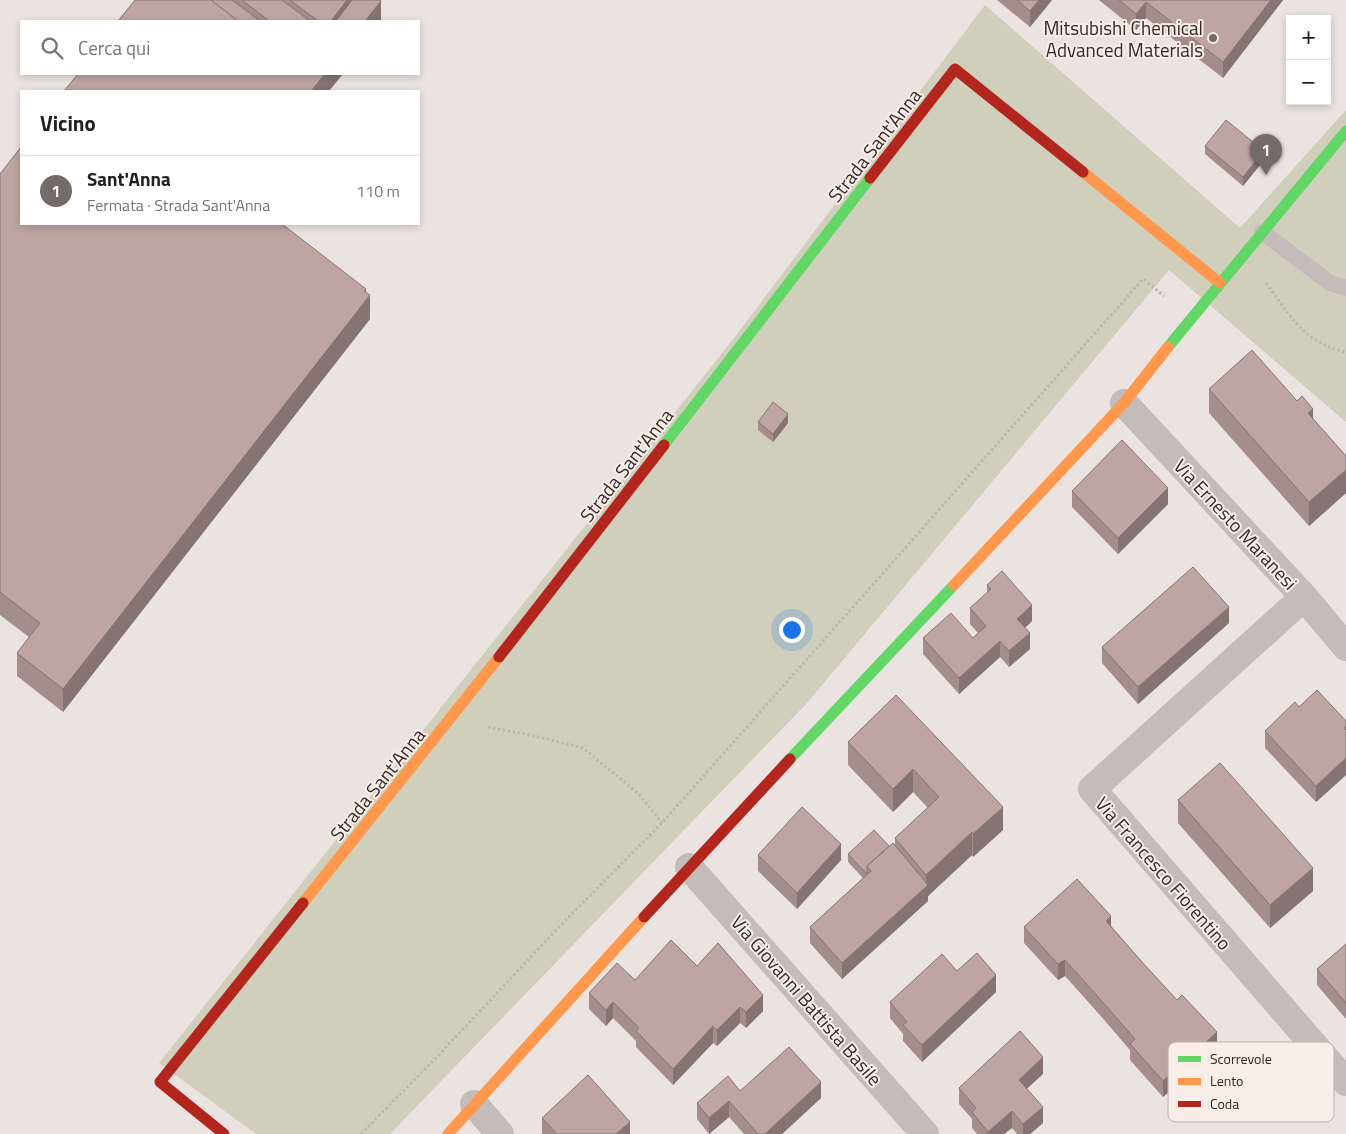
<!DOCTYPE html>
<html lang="it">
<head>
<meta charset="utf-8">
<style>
  body { margin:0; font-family:"Titillium Web",sans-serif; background:#f6f6f6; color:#202124 }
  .controls { position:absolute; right:15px; top:15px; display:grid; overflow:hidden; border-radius:0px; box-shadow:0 2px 8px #0003 }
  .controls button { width:45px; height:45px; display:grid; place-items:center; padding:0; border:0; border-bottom:1px solid #e0e0e0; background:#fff; color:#202124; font:25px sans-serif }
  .you { position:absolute; left:791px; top:629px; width:18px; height:18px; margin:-12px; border:4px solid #fff; border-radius:50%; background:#1a73e8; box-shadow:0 0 0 8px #1a73e833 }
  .badge { display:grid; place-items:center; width:32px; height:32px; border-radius:50%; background:#746a68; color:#fff; font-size:16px; font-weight:700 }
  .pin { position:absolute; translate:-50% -41px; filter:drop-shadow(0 1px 2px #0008) }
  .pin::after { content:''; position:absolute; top:26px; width:18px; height:15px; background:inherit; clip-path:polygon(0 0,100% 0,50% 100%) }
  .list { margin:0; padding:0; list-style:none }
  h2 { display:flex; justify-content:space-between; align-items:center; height:65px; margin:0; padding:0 20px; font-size:21px }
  h2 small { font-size:16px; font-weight:400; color:#757577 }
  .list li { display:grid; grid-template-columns:32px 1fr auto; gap:15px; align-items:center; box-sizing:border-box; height:70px; padding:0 20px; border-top:1px solid #e0e0e0 }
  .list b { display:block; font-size:19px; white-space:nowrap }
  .list p { margin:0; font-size:16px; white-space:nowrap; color:#757577 }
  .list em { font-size:16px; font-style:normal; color:#757577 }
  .icon { flex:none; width:28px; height:28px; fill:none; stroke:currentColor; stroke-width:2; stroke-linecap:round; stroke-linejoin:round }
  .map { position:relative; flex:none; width:1346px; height:1134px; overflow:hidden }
  .search { position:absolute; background:#fff; box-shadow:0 2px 8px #0003; left:20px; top:20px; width:400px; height:55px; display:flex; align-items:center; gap:12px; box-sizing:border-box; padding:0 18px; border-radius:0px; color:#757577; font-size:19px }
  .panel { position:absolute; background:#fff; box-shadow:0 2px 8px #0003; left:20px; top:90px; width:400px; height:135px; border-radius:0px }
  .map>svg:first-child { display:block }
</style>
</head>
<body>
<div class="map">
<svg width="1346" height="1134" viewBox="0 0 1346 1134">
  <rect width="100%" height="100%" fill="#ebe3e0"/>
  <polygon fill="#d0cfbb" points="985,5 1240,228 1346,110 1346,422 1169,270 808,702 390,1134 256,1134 159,1063 734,338"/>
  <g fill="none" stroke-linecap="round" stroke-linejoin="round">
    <g stroke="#bdb5b1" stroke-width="3" stroke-dasharray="2.5 2.5" stroke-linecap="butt">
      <path d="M1266,283C1289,314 1305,344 1346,352"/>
      <polyline points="488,727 535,736 583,748 639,794 662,823"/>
      <polyline points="361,1134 435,1059 559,927 662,823 1143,279 1164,296"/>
    </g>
    <polyline stroke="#c4bcb9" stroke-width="16" points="1262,232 1330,283 1346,288"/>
    <g stroke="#c4bcb9" stroke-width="28">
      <polyline points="1124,403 1304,597 1346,647"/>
      <polyline points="1304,597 1092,789 1346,1082"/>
      <polyline points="689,867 925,1134"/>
      <polyline points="474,1104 500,1134"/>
    </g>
    <g stroke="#63d668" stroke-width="11">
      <polyline points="1168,347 1346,131"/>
      <polyline points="664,445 870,178"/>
      <polyline points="790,759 954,585"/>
    </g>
    <g stroke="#ff974d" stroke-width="11">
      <polyline points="1083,172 1220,283"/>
      <polyline points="954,585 1124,403 1168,347"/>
      <polyline points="303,903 499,657"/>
      <polyline points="448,1134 644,917"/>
    </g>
    <g stroke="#b3261e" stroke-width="11">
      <polyline points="870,178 955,69 1083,172"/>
      <polyline points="499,657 664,445"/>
      <polyline points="644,917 790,759"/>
      <polyline points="224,1134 160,1082 303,903"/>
    </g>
  </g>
  <g fill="#a38e8b">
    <polygon points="135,0 380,0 381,21 118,21"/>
    <polygon points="997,0 1052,0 1030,27"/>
    <polygon points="1099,0 1283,0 1223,78 1146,18 1136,30"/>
    <polygon points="1205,146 1264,160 1243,186 1205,154"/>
    <polygon points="0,174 366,292 370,319 63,712 17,676 17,653 29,637 0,615"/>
    <polygon points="1209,389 1297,401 1346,456 1346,493 1309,526 1209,413"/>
    <polygon points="758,422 788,423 773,442 758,430"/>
    <polygon points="1072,491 1168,504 1118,554 1072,507"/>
    <polygon points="987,585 1032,621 1025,628 1030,649 1009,667 1000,657 959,694 923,654 923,638 973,638 978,633 970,624 970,608 987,593"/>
    <polygon points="1229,623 1138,704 1102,663 1102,647"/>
    <polygon points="896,695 1003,830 973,857 972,855 928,896 928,901 842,979 810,943 810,927 863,878 848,862 848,854 895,845 895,838 928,808 913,792 893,812 848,765 848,742"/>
    <polygon points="1299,707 1346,721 1346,775 1316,802 1265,748 1265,731"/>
    <polygon points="1178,800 1313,891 1270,928 1178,823"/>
    <polygon points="758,855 841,860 797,909 758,871"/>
    <polygon points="1111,926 1217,1049 1163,1097 1130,1060 1130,1050 1099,1014 1065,976 1058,980 1024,943 1024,927"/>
    <polygon points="1346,944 1346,1019 1317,985 1317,969"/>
    <polygon points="697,966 763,1011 746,1028 740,1023 717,1046 713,1043 673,1085 636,1047 636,1041 613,1018 606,1026 589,1009 589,993 635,980"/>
    <polygon points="996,992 922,1062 903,1041 903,1034 890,1018 890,1002"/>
    <polygon points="1043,1074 1027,1088 1043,1123 1030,1134 1017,1134 1012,1128 1004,1134 977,1134 972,1128 972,1119 959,1104 959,1088"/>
    <polygon points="740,1091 821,1098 782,1134 744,1134 729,1117 709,1134 697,1119 697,1103"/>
    <polygon points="542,1118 630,1134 542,1134"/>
  </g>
  <g fill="#857471">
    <polygon points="347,0 370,0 354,21 331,21"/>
    <polygon points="1039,0 1052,0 1030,27 1030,11"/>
    <polygon points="1271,0 1283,0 1223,78 1223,62"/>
    <polygon points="381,1 381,21 365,21"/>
    <polygon points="1146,2 1146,18 1136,30 1136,14"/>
    <polygon points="325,74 343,74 329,91 311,91"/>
    <polygon points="1264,151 1264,160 1243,186 1243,177"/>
    <polygon points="366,289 366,301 370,295 370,319 63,712 63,689"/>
    <polygon points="1313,409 1313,432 1308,413"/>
    <polygon points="788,414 788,423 773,442 773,434"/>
    <polygon points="1346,470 1346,493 1309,526 1309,502"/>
    <polygon points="1168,488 1168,504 1118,554 1118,538"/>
    <polygon points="1032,605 1032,621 1017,635 1017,619"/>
    <polygon points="1229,607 1229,623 1138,704 1138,687"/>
    <polygon points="1030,633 1030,649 1009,667 1009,651"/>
    <polygon points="1000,641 1000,657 959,694 959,678"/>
    <polygon points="1346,758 1346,775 1316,802 1316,786"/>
    <polygon points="913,769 913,792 893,812 893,789"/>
    <polygon points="1003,807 1003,830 973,857 973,834"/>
    <polygon points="972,832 972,855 928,896 928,901 842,979 842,963 926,887 926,875"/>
    <polygon points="841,844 841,860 797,909 797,893"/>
    <polygon points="1313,868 1313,891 1270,928 1270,905"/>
    <polygon points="1111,916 1111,932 1106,921"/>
    <polygon points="1065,960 1065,976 1058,980 1058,964"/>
    <polygon points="996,975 996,992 922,1062 922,1045"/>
    <polygon points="763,995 763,1011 746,1028 746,1012"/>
    <polygon points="613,1002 613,1018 606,1026 606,1010"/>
    <polygon points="740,1007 740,1023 717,1046 717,1030"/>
    <polygon points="713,1026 713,1043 673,1085 673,1069"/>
    <polygon points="1217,1032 1217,1049 1163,1097 1163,1081"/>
    <polygon points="1043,1057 1043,1074 1019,1096 1019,1080"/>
    <polygon points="821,1082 821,1098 782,1134 765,1134"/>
    <polygon points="729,1101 729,1117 709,1134 709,1118"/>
    <polygon points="1043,1107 1043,1123 1030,1134 1023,1134 1023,1124"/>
    <polygon points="1012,1111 1012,1128 1004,1134 988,1134 988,1132"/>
    <polygon points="630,1122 630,1134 616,1134"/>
  </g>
  <g fill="#bea5a2" stroke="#857471">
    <polygon points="135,0 211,0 238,21 118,21"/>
    <polygon points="211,0 232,0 260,21 238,21"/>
    <polygon points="242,0 282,0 310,21 269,21"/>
    <polygon points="290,0 347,0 331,21 318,21"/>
    <polygon points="352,0 380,0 381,1 365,21 336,21"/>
    <polygon points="1017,0 1039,0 1030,11"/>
    <polygon points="1119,0 1271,0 1223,62 1146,2 1136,14"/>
    <polygon points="78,74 325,74 311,91 64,91"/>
    <polygon points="1226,120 1264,151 1243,177 1205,146"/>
    <polygon points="21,147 21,224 282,224 366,289 364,291 370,295 63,689 17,653 40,623 0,592 0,174"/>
    <polygon points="1252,350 1297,401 1302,396 1313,409 1308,413 1346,456 1346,470 1309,502 1209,389"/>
    <polygon points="773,402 788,414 773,434 758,422"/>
    <polygon points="1122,440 1168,488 1118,538 1072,491"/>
    <polygon points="1193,567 1229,607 1138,687 1102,647"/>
    <polygon points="1002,571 1032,605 1017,619 1030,633 1009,651 1000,641 959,678 923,638 951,613 973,638 986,626 970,608 991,589 987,585"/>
    <polygon points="1317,690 1346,721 1346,726 1344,728 1346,730 1346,758 1316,786 1265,731 1295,702 1299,707"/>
    <polygon points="896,695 1003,807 973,834 972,832 926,875 895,838 939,797 913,769 893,789 848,742"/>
    <polygon points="1220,763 1313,868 1270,905 1178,800"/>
    <polygon points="802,807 841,844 797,893 758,855"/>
    <polygon points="874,830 889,846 867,866 867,874 848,854"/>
    <polygon points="893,843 928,885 842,963 810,927 871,871 867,866"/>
    <polygon points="1077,879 1111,916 1106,921 1142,962 1177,1000 1182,995 1217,1032 1163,1081 1130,1044 1135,1039 1099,998 1065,960 1058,964 1024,927"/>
    <polygon points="671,940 697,966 718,943 763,995 746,1012 740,1007 717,1030 713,1026 673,1069 636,1031 639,1028 613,1002 606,1010 589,993 617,963 635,980"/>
    <polygon points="1346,944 1346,1003 1317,969"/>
    <polygon points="977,953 996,975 922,1045 903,1025 907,1022 890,1002 942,954 957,971"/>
    <polygon points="1020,1031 1043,1057 1019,1080 1043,1107 1023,1124 1012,1111 988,1132 972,1112 976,1108 959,1088"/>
    <polygon points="789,1047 821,1082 765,1134 758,1134 729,1101 709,1118 697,1103 728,1076 740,1091"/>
    <polygon points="588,1075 630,1122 616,1134 557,1134 542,1118"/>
  </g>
  <circle fill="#746a68" stroke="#f8ede7" stroke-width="2" cx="1213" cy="38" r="5"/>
  <g text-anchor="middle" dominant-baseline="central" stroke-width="4" stroke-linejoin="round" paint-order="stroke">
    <g font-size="19" fill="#342927" stroke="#f8ede7" text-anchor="end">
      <text x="1203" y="27">Mitsubishi Chemical<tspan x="1203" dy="22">Advanced Materials</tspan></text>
    </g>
    <g font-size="19" fill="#342927" stroke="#f8ede7">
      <text transform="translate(874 145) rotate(-52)">Strada Sant'Anna</text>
      <text transform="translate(626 465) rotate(-52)">Strada Sant'Anna</text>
      <text transform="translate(1236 524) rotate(47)">Via Ernesto Maranesi</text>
      <text transform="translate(377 784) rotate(-51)">Strada Sant'Anna</text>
      <text transform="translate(1164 873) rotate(49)">Via Francesco Fiorentino</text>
      <text transform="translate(807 1000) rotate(49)">Via Giovanni Battista Basile</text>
    </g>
  </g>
  <rect x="1168" y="1042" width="166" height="80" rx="8" fill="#f8ede7" stroke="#bdb2ad" stroke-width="1"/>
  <rect x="1178" y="1056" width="23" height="6" fill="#63d668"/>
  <rect x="1178" y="1078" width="23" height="7" fill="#ff974d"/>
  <rect x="1178" y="1101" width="23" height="6" fill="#b3261e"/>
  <g font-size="14" fill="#342927">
    <text x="1210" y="1064">Scorrevole</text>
    <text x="1210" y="1086">Lento</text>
    <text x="1210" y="1109">Coda</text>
  </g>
</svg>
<div class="controls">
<button>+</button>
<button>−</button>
</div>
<div class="you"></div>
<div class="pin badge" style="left:1266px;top:175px">1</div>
<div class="search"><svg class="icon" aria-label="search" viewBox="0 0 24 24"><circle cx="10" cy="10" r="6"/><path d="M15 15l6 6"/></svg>Cerca qui</div>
<section class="panel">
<h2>Vicino<small></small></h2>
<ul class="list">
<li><span class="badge">1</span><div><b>Sant'Anna</b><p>Fermata · Strada Sant'Anna</p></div><em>110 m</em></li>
</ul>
</section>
</div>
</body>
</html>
